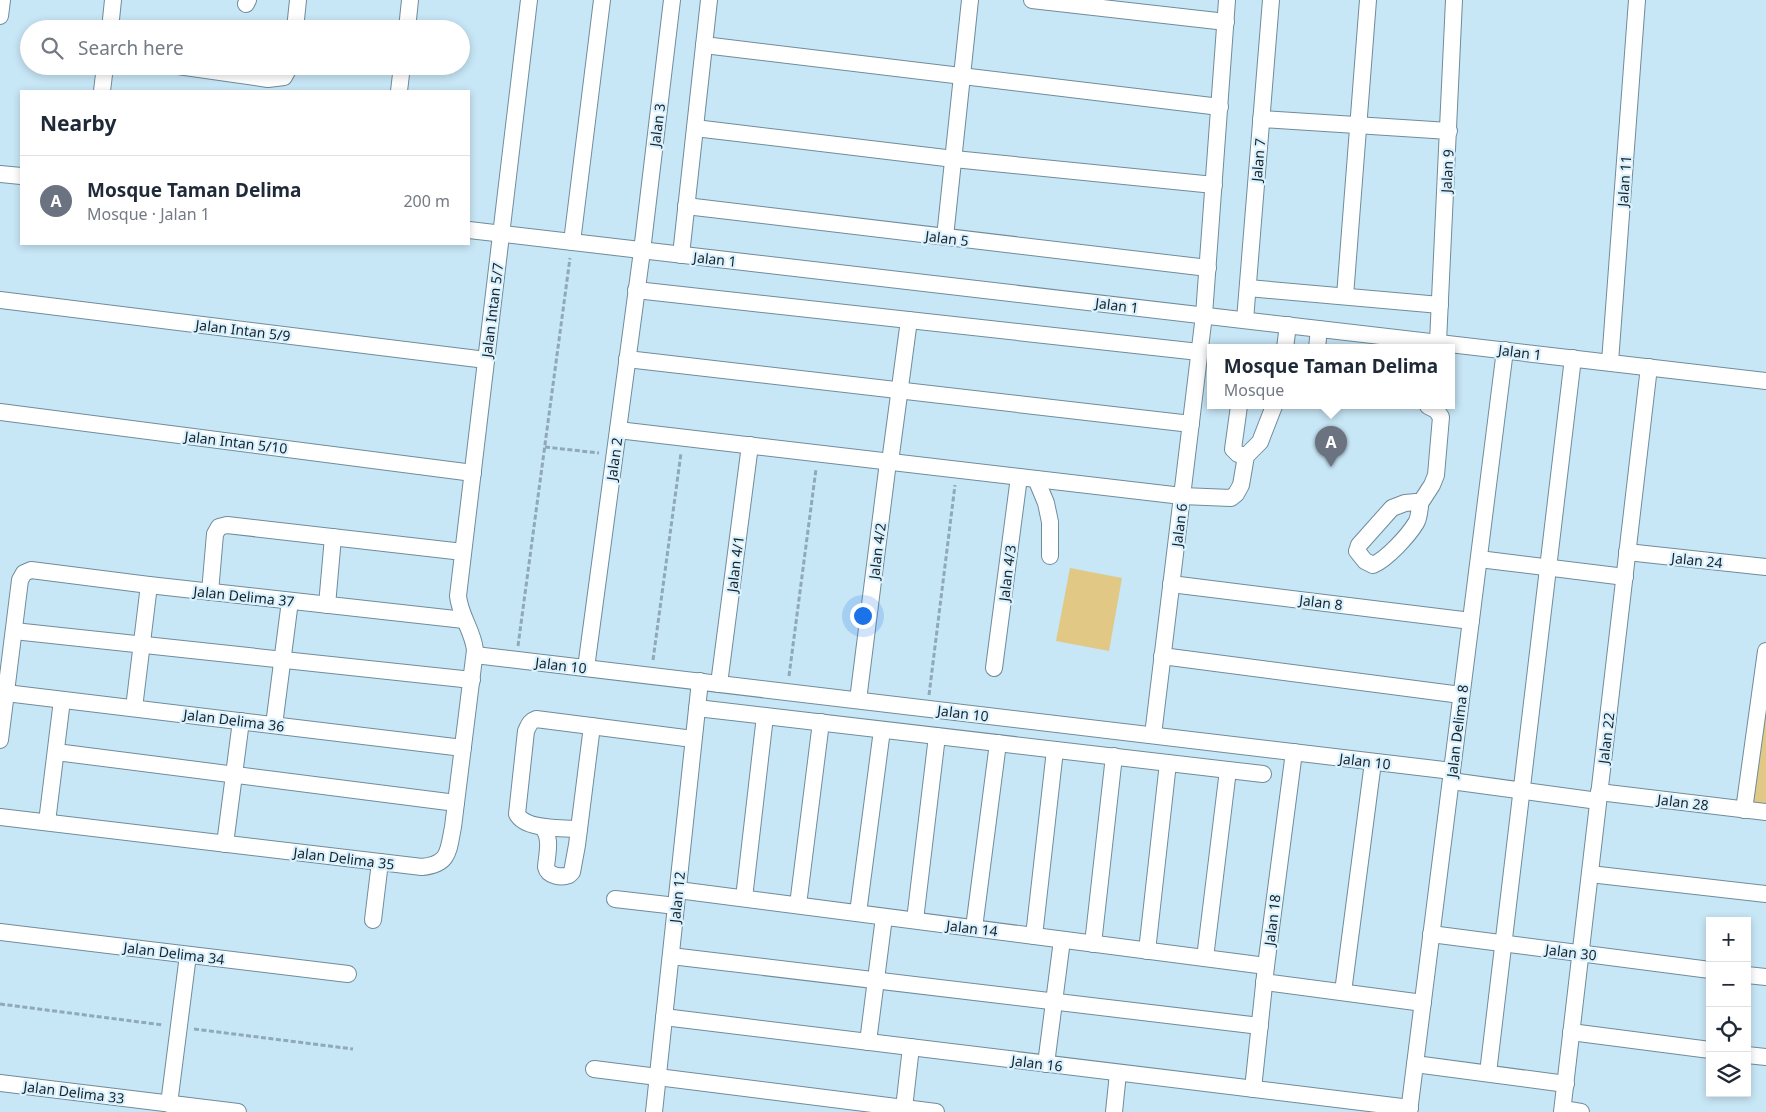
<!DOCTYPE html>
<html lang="en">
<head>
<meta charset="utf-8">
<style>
  body { margin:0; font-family:"Noto Sans",sans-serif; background:#f6f6f7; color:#1f2937 }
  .controls { position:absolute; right:15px; bottom:15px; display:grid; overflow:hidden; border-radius:0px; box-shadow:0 2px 8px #0003 }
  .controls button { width:45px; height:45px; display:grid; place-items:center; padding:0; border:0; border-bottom:1px solid #e0e1e3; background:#fff; color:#1f2937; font:25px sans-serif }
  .you { position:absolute; left:862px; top:615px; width:18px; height:18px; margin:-12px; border:4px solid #fff; border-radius:50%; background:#1a73e8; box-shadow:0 0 0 8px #1a73e833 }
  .badge { display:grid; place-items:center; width:32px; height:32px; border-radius:50%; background:#d93025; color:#fff; font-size:16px; font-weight:700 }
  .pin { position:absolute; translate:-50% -41px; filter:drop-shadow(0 1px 2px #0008) }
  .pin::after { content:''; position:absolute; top:26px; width:18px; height:15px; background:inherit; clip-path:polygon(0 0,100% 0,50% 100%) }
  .popup { position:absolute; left:1207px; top:344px; width:248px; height:65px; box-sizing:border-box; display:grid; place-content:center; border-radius:0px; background:#fff; filter:drop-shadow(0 1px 4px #0005); font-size:16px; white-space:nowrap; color:#747a83 }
  .popup b { font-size:19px; color:#1f2937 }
  .popup::after { content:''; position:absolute; left:50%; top:100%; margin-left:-10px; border:10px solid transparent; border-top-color:#fff }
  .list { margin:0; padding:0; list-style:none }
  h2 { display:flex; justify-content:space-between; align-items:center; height:65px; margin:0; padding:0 20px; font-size:21px }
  h2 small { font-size:16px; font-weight:400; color:#747a83 }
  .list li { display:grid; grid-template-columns:32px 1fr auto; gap:15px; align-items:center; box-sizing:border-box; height:90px; padding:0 20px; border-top:1px solid #e0e1e3 }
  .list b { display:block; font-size:19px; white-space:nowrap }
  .list p { margin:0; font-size:16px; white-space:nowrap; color:#747a83 }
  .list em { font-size:16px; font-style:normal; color:#747a83 }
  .icon { flex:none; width:28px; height:28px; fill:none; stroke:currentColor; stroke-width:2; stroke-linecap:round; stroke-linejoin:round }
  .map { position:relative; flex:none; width:1766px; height:1112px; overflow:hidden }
  .search { position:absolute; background:#fff; box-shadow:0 2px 8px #0003; left:20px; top:20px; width:450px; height:55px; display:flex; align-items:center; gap:12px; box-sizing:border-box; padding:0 18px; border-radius:28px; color:#747a83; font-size:19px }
  .panel { position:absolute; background:#fff; box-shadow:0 2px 8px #0003; left:20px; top:90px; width:450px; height:155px; border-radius:0px }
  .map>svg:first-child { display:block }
</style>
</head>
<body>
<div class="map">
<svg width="1766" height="1112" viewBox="0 0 1766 1112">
  <rect width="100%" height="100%" fill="#c7e6f6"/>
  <g fill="#e1c885">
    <polygon points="1070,568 1122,578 1109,651 1056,641"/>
    <polygon points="1766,673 1766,808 1746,805"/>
  </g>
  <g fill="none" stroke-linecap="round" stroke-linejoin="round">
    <g stroke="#708c9b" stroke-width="18">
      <g id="minor">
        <polyline points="1032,0 1226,22"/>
        <polyline points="246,4 248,0"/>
        <polyline points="0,16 2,0"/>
        <polyline points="110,29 113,0"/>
        <polyline points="295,29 298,0"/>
        <polyline points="407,29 410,0"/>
        <polyline points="704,45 1220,107"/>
        <polyline points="178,66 268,79 284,77 290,66"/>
        <polyline points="102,91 105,66"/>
        <polyline points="399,91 402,66"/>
        <polyline points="1261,119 1449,131"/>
        <polyline points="695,128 954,159 1214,185"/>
        <polyline points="0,174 21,176"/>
        <polyline points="686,206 1208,268"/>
        <polyline points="469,230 1766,381"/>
        <polyline points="945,237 970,0"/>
        <polyline points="572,242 602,0"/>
        <polyline points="681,255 709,0"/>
        <polyline points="1248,288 1440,305"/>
        <polyline points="636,290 1199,352"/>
        <polyline points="1345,296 1368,0"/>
        <polyline points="0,300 486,360"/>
        <polyline points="1245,320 1271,0"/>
        <polyline points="1438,342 1454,0"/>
        <polyline points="1285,348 1288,325"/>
        <polyline points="1317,348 1319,329"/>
        <polyline points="627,359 1191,424"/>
        <polyline points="1610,362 1637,0"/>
        <polyline points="1239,406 1233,449 1238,454 1246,456"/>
        <polyline points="0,412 473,473"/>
        <polyline points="618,430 1182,496 1231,498 1236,494 1241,485 1246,456 1260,442 1274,406"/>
        <polyline points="890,462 909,320"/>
        <polyline points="1036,479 1046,503 1050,522 1050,556"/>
        <path d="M1416,502L1420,507C1419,512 1419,518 1416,523C1408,536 1387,559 1373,565L1365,561L1357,551L1359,545L1392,508L1405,503Z"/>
        <polyline points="1419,505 1432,485 1436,475 1441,417 1436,410 1428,406"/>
        <polyline points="1627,552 1766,567"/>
        <polyline points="1479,559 1625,577"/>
        <polyline points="1171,584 1471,621"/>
        <polyline points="210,592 215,534 219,527 227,525 463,552"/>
        <polyline points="327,605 333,537"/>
        <polyline points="14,631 472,680"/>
        <polyline points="475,655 1452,771"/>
        <polyline points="1162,656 1461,695"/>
        <polyline points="586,668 642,251 672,0"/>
        <polyline points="994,668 1019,477"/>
        <polyline points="719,684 750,445"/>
        <polyline points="6,693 463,748"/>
        <polyline points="858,700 888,462"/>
        <polyline points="134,708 149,585"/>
        <polyline points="697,708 1263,774"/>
        <polyline points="274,725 290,601"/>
        <polyline points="1153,735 1204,315 1227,0"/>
        <polyline points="0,740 20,580 24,573 31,570 149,585 464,620"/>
        <polyline points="56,752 456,803"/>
        <polyline points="1451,781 1598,801"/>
        <polyline points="1599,792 1766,812"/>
        <polyline points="1744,810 1766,651"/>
        <path d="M0,817L422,867C450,864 448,851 453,827L475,650C473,631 460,616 458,596L529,0"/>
        <polyline points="47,822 62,700"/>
        <path d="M542,827C552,837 547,854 546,867C548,876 561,878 569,875L572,872L577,845L592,726"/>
        <path d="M579,829C563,828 525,830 517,814L526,731C529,725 530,721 536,719L693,739"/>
        <polyline points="225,844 241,721"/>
        <polyline points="1590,874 1766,894"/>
        <polyline points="678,890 1266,966"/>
        <polyline points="744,898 765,716"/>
        <polyline points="615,899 676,906"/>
        <polyline points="798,905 821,722"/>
        <polyline points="858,913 882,730"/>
        <polyline points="373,920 380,862"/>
        <polyline points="915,920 937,736"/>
        <polyline points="974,928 998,743"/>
        <polyline points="0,932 348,974"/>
        <polyline points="1431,934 1710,970"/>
        <polyline points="1034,936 1055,750"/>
        <polyline points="1093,944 1114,756"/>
        <polyline points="1147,951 1168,763"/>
        <polyline points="671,956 1260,1026"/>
        <polyline points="1205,958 1228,770"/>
        <polyline points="1747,975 1766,977"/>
        <polyline points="1264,982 1423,1003"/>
        <polyline points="1343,992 1373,762"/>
        <polyline points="664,1017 1410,1108"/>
        <polyline points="1571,1032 1710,1050"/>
        <polyline points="868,1042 884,917"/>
        <polyline points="1747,1055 1766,1057"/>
        <polyline points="1046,1064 1062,940"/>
        <polyline points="1415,1064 1566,1084"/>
        <polyline points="594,1069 936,1112"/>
        <polyline points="1488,1073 1573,358"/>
        <polyline points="0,1083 238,1112"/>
        <polyline points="1253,1089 1266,966 1294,752"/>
        <polyline points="169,1104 188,955"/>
        <polyline points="904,1108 911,1047"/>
        <polyline points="1563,1109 1581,1112"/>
        <polyline points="654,1112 700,681"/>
        <polyline points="1114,1112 1118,1073"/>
        <polyline points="1409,1112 1505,350"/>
        <polyline points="1562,1112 1649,367"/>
      </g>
    </g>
    <g stroke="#90a9b6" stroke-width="3" stroke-dasharray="5 2.5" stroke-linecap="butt">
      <polyline points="545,447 599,453"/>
      <polyline points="518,646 570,258"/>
      <polyline points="653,660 681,453"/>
      <polyline points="789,676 816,469"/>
      <polyline points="929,695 955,485"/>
      <polyline points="0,1004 163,1025"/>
      <polyline points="194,1029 353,1049"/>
    </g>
    <use href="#minor" stroke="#fff" stroke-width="16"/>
  </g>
  <g text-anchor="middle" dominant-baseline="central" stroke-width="4.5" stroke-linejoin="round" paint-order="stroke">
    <g font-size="14" fill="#162227" stroke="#daf2ff">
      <text transform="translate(657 125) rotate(-83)">Jalan 3</text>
      <text transform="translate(1258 160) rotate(-85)">Jalan 7</text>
      <text transform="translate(1447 171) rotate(-87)">Jalan 9</text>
      <text transform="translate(1624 181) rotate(-86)">Jalan 11</text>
      <text transform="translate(947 238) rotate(7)">Jalan 5</text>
      <text transform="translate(715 259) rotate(6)">Jalan 1</text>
      <text transform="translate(1117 305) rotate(7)">Jalan 1</text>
      <text transform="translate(492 310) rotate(-83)">Jalan Intan 5/7</text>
      <text transform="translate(243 330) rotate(7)">Jalan Intan 5/9</text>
      <text transform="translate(1520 352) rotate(7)">Jalan 1</text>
      <text transform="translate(236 442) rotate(7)">Jalan Intan 5/10</text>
      <text transform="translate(614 459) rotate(-82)">Jalan 2</text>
      <text transform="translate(1179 525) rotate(-83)">Jalan 6</text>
      <text transform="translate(877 551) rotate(-83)">Jalan 4/2</text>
      <text transform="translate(1697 560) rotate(6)">Jalan 24</text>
      <text transform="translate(735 564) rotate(-83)">Jalan 4/1</text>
      <text transform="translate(1007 573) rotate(-83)">Jalan 4/3</text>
      <text transform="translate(244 596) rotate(6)">Jalan Delima 37</text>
      <text transform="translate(1321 602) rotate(7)">Jalan 8</text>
      <text transform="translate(561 665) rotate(7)">Jalan 10</text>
      <text transform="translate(963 713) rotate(7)">Jalan 10</text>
      <text transform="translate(234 720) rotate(7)">Jalan Delima 36</text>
      <text transform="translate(1457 731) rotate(-83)">Jalan Delima 8</text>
      <text transform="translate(1606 738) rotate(-83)">Jalan 22</text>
      <text transform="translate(1365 761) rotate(7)">Jalan 10</text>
      <text transform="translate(1683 802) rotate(7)">Jalan 28</text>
      <text transform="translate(344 858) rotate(7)">Jalan Delima 35</text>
      <text transform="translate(677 897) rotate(-84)">Jalan 12</text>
      <text transform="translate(1272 920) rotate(-83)">Jalan 18</text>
      <text transform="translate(972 928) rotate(7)">Jalan 14</text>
      <text transform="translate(1571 952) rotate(7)">Jalan 30</text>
      <text transform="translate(174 953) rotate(7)">Jalan Delima 34</text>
      <text transform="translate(1037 1063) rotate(7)">Jalan 16</text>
      <text transform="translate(74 1092) rotate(7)">Jalan Delima 33</text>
    </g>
  </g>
</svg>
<div class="controls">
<button>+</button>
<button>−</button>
<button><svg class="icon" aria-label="locate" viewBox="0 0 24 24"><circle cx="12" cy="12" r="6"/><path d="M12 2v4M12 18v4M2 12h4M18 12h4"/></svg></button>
<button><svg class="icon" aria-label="layers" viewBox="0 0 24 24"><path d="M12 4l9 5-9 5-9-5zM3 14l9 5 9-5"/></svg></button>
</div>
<div class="you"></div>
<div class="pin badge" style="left:1331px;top:467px;background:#6b7280">A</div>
<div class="popup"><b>Mosque Taman Delima</b>Mosque</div>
<div class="search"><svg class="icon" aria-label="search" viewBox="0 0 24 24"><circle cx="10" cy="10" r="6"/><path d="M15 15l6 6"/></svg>Search here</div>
<section class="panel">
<h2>Nearby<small></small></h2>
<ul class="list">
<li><span class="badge" style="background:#6b7280">A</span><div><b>Mosque Taman Delima</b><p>Mosque · Jalan 1</p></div><em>200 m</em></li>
</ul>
</section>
</div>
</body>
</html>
